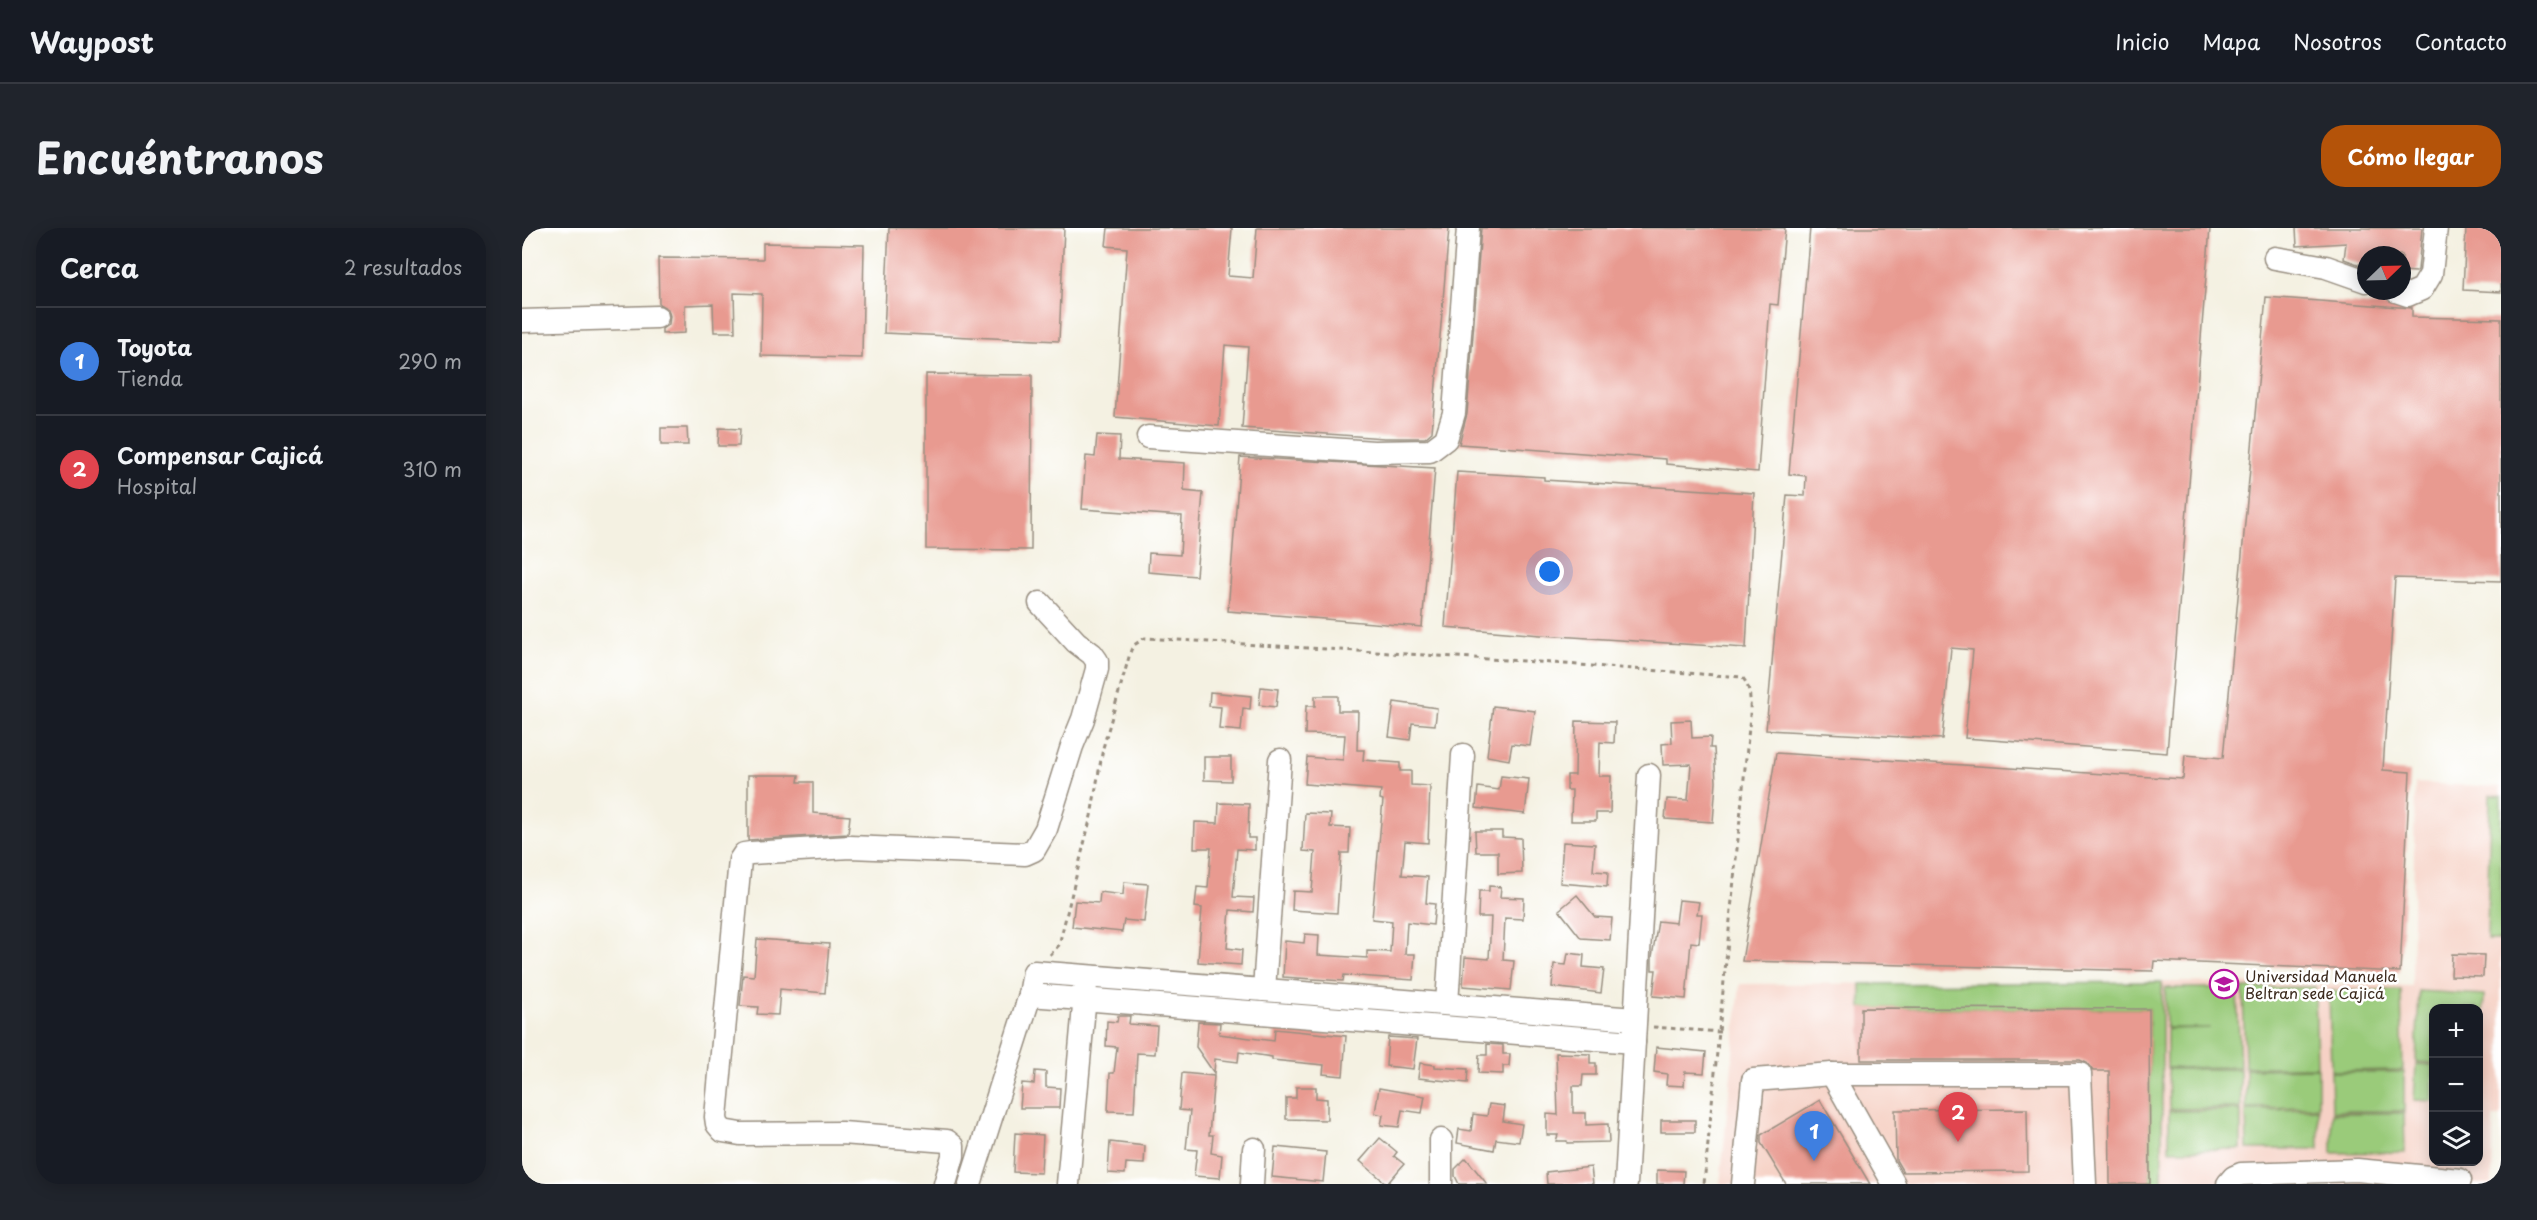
<!DOCTYPE html>
<html lang="es">
<head>
<meta charset="utf-8">
<style>
  body { margin:0; font-family:"Playpen Sans",sans-serif; background:#20242c; color:#f1f3f6 }
  .controls { position:absolute; right:18px; bottom:18px; display:grid; overflow:hidden; border-radius:12px; box-shadow:0 3px 15px #0003 }
  .controls button { width:54px; height:54px; display:grid; place-items:center; padding:0; border:0; border-bottom:2px solid #363941; background:#171b24; color:#f1f3f6; font:30px sans-serif }
  .compass { position:absolute; left:1835px; top:18px; width:54px; height:54px; border-radius:50%; background:#171b24; box-shadow:0 3px 15px #0003; rotate:67deg }
  .you { position:absolute; left:1028px; top:344px; width:21px; height:21px; margin:-15px; border:4px solid #fff; border-radius:50%; background:#1a73e8; box-shadow:0 0 0 9px #1a73e833 }
  .badge { display:grid; place-items:center; width:39px; height:39px; border-radius:50%; background:#b45309; color:#fff; font-size:20px; font-weight:700 }
  .pin { position:absolute; translate:-50% -50px; filter:drop-shadow(0 2px 3px #0008) }
  .pin::after { content:''; position:absolute; top:32px; width:21px; height:18px; background:inherit; clip-path:polygon(0 0,100% 0,50% 100%) }
  .list { margin:0; padding:0; list-style:none }
  h2 { display:flex; justify-content:space-between; align-items:center; height:78px; margin:0; padding:0 24px; font-size:26px }
  h2 small { font-size:20px; font-weight:400; color:#9ea1a6 }
  .list li { display:grid; grid-template-columns:39px 1fr auto; gap:18px; align-items:center; box-sizing:border-box; height:108px; padding:0 24px; border-top:2px solid #363941 }
  .list b { display:block; font-size:22px; white-space:nowrap }
  .list p { margin:0; font-size:20px; white-space:nowrap; color:#9ea1a6 }
  .list em { font-size:20px; font-style:normal; color:#9ea1a6 }
  .icon { flex:none; width:33px; height:33px; fill:none; stroke:currentColor; stroke-width:2; stroke-linecap:round; stroke-linejoin:round }
  .map { position:relative; flex:none; width:1979px; height:956px; overflow:hidden; border-radius:24px }
  header { display:flex; align-items:center; gap:36px; box-sizing:border-box; height:84px; padding:0 30px; background:#171b24; border-bottom:2px solid #363941 }
  header strong { font-size:28px }
  nav { display:flex; gap:33px; margin-inline-start:auto; font-size:21px }
  .intro { display:flex; align-items:center; justify-content:space-between; box-sizing:border-box; height:144px; padding:0 36px }
  h1 { margin:0; font-size:42px }
  .button { padding:15px 27px; border-radius:24px; background:#b45309; color:#fff; font-size:21px; font-weight:700 }
  main { display:flex; gap:36px; padding:0 36px }
  aside { flex:1; background:#171b24; border-radius:24px; box-shadow:0 3px 15px #0003 }
  .map>svg:first-child { display:block }
</style>
</head>
<body>
<header>
<strong>Waypost</strong>
<nav><a>Inicio</a><a>Mapa</a><a>Nosotros</a><a>Contacto</a></nav>
</header>
<div class="intro"><h1>Encuéntranos</h1><a class="button">Cómo llegar</a></div>
<main>
<aside>
<h2>Cerca<small>2 resultados</small></h2>
<ul class="list">
<li><span class="badge" style="background:#3f7fe0">1</span><div><b>Toyota</b><p>Tienda</p></div><em>290 m</em></li>
<li><span class="badge" style="background:#e0444e">2</span><div><b>Compensar Cajicá</b><p>Hospital</p></div><em>310 m</em></li>
</ul>
</aside>
<div class="map">
<svg width="1979" height="956" viewBox="0 0 1979 956">
  <rect width="100%" height="100%" fill="#fff"/>
  <filter id="ink" filterUnits="userSpaceOnUse"><feTurbulence type="fractalNoise" baseFrequency=".0167" numOctaves="2"/><feDisplacementMap in="SourceGraphic" scale="12" xChannelSelector="R" yChannelSelector="G"/><feConvolveMatrix kernelMatrix="1 2 1 2 8 2 1 2 1" color-interpolation-filters="sRGB"/></filter>
  <filter id="wash" filterUnits="userSpaceOnUse"><feTurbulence type="fractalNoise" baseFrequency=".008" numOctaves="4" result="noise"/><feDisplacementMap in="SourceGraphic" scale="24" xChannelSelector="R" yChannelSelector="G"/><feGaussianBlur stdDeviation="1.35" result="paint"/><feColorMatrix in="noise" values="0 0 0 0 0 0 0 0 0 0 0 0 0 0 0 0 0 1.4 0 .05"/><feComposite in="paint" operator="in"/></filter>
  <g filter="url(#wash)">
    <rect width="100%" height="100%" fill="#f4f1e2"/>
    <path fill="#f6d1c5" fill-rule="evenodd" d="M1893,555L1979,559V889H1971L1970,956H1198L1218,756L1640,754L1890,758ZM1912,780H1956V934H1912Z"/>
    <g fill="#9acb7a" stroke="#6a7a4c" stroke-width="1.5">
      <polygon points="1968,567 1979,568 1979,712 1965,712"/>
      <polygon points="1640,754 1640,956 1628,956 1627,781 1339,780 1339,756"/>
      <polygon points="1793,759 1795,839 1723,839 1721,760"/>
      <polygon points="1643,760 1715,760 1718,839 1645,840 1645,801 1688,800 1644,800"/>
      <polygon points="1879,762 1881,842 1809,843 1807,763"/>
      <polygon points="1897,763 1962,767 1959,838 1956,838 1956,780 1912,780 1911,835 1894,834"/>
      <polygon points="1894,836 1911,837 1911,873 1892,872"/>
      <polygon points="1796,840 1796,879 1724,880 1724,841"/>
      <polygon points="1646,841 1718,841 1719,880 1647,881"/>
      <polygon points="1809,844 1882,844 1882,883 1810,883"/>
      <polygon points="1796,881 1797,921 1725,921 1724,882"/>
      <polygon points="1719,882 1719,921 1647,922 1647,883"/>
      <polygon points="1810,885 1882,885 1883,924 1810,925"/>
    </g>
    <g id="blocks">
      <g fill="#e89a90">
        <polygon points="367,0 542,0 537,113 362,105"/>
        <polygon points="586,0 710,0 706,48 731,50 735,0 927,0 910,204 903,210 862,210 720,200 726,119 703,117 697,198 593,189 605,20 584,18"/>
        <polygon points="959,0 1263,0 1256,77 1248,76 1236,244 1144,236 1144,231 937,216 945,186"/>
        <polygon points="1288,0 1688,0 1645,525 1443,510 1451,422 1429,420 1420,511 1244,502 1265,267 1283,268 1284,248 1267,246"/>
        <polygon points="1774,0 1900,0 1896,42 1894,44 1880,43 1880,27 1844,27 1844,39 1822,31 1824,15 1775,18"/>
        <polygon points="1944,0 1979,0 1979,64 1941,62"/>
        <polygon points="241,15 342,17 340,130 239,128 240,66 212,65 213,104 192,104 191,76 163,77 163,105 140,106 140,101 147,96 148,88 146,81 137,76 136,30 241,31"/>
        <polygon points="1744,69 1890,80 1890,89 1979,91 1979,353 1873,350 1861,542 1888,544 1878,744 1632,733 1631,743 1220,733 1254,525 1661,551 1663,527 1701,530"/>
        <polygon points="404,146 510,147 509,322 404,321"/>
        <polygon points="139,200 165,200 166,217 139,217"/>
        <polygon points="197,200 218,201 217,218 196,218"/>
        <polygon points="575,207 598,208 597,231 663,235 662,263 681,265 674,348 626,344 627,325 658,327 660,288 560,281 564,228 573,229"/>
        <polygon points="718,229 913,240 900,399 706,383"/>
        <polygon points="935,244 1022,249 1022,252 1232,265 1224,420 1019,407 923,399"/>
        <polygon points="739,459 756,461 754,479 737,477"/>
        <polygon points="688,464 729,468 728,481 721,480 719,503 697,501 699,479 687,478"/>
        <polygon points="793,468 816,468 816,483 836,483 835,522 842,522 841,532 878,535 878,543 889,543 889,557 908,558 906,615 883,613 880,647 906,649 904,675 913,676 911,697 885,694 883,726 893,726 891,752 822,747 821,753 761,749 763,713 782,715 783,706 797,707 796,727 845,730 845,723 868,724 870,693 850,691 861,572 858,571 859,562 783,556 785,529 821,532 823,507 783,506 784,478 793,478"/>
        <polygon points="872,474 915,480 913,497 890,495 888,512 867,509"/>
        <polygon points="971,478 1013,483 1008,518 990,516 987,532 965,528"/>
        <polygon points="1169,492 1170,510 1189,509 1188,520 1192,520 1194,554 1191,594 1143,591 1145,571 1166,572 1169,536 1141,537 1140,516 1150,515 1149,493"/>
        <polygon points="1054,493 1093,494 1092,515 1078,514 1077,548 1089,548 1088,585 1074,585 1074,593 1049,593 1050,562 1045,562 1045,547 1053,547"/>
        <polygon points="682,529 709,529 709,553 682,552"/>
        <polygon points="226,547 277,547 276,554 291,554 291,585 328,588 326,606 226,612"/>
        <polygon points="979,548 1007,551 1003,586 954,580 956,559 977,562"/>
        <polygon points="697,575 727,576 726,610 733,610 733,622 715,621 711,669 732,670 731,684 708,682 705,720 720,722 719,737 676,734 680,680 673,679 675,659 686,660 689,620 672,620 673,594 696,595"/>
        <polygon points="783,585 809,586 808,599 828,600 827,625 819,625 815,685 770,682 771,663 790,664 793,624 781,623"/>
        <polygon points="953,603 980,603 980,609 999,610 1000,645 976,646 976,624 954,624"/>
        <polygon points="1041,614 1073,616 1071,643 1086,644 1085,659 1038,655"/>
        <polygon points="602,654 626,656 622,694 602,692 600,704 550,699 553,673 577,675 578,664 601,667"/>
        <polygon points="967,658 979,659 978,669 1002,670 1001,691 983,690 981,732 992,733 989,762 941,758 943,729 967,731 969,689 956,689 957,663 967,663"/>
        <polygon points="1055,667 1073,689 1090,690 1088,712 1059,710 1037,682"/>
        <polygon points="1157,672 1177,674 1175,686 1180,686 1177,715 1169,714 1164,771 1131,768 1134,742 1130,742 1130,729 1136,693 1154,695"/>
        <polygon points="235,711 307,716 303,765 258,761 256,787 235,786 236,779 218,778 221,747 232,748"/>
        <polygon points="1046,725 1062,727 1061,739 1082,741 1079,765 1030,759 1032,736 1044,737"/>
        <polygon points="1930,726 1962,727 1961,749 1929,748"/>
        <polygon points="1339,780 1627,781 1628,956 1588,956 1587,843 1571,843 1565,835 1558,832 1339,832"/>
        <polygon points="596,788 608,788 607,796 635,798 633,826 615,825 612,884 586,883 588,845 592,845 595,819 584,818 585,793 595,794"/>
        <polygon points="676,794 698,795 697,806 752,813 753,801 824,808 821,848 801,846 802,837 750,832 750,829 717,824 716,834 693,831 692,845 674,819"/>
        <polygon points="866,809 895,811 891,841 864,838"/>
        <polygon points="965,816 981,817 981,826 988,826 987,838 981,838 981,846 956,845 957,827 965,827"/>
        <polygon points="1134,819 1184,824 1182,845 1163,844 1162,858 1144,857 1145,846 1132,844"/>
        <polygon points="1034,825 1068,826 1068,835 1074,835 1074,847 1061,847 1060,858 1051,858 1051,885 1064,885 1064,897 1086,896 1087,914 1045,915 1045,913 1034,913 1036,907 1025,907 1025,886 1036,887"/>
        <polygon points="898,835 913,837 913,839 946,841 945,855 896,850"/>
        <polygon points="513,843 524,844 524,859 538,860 537,880 498,880 500,855 512,856"/>
        <polygon points="660,845 692,848 687,907 691,907 689,925 700,927 698,950 672,948 675,922 664,921 668,883 657,882"/>
        <polygon points="774,859 794,859 794,870 805,871 805,892 764,891 764,870 774,870"/>
        <polygon points="857,860 903,868 900,885 880,882 877,899 859,897 861,887 853,885"/>
        <polygon points="1298,872 1348,956 1264,956 1239,915 1239,907"/>
        <polygon points="967,876 983,878 981,893 1000,896 997,914 974,911 972,922 935,915 937,901 949,903 951,886 965,888"/>
        <polygon points="1505,881 1506,943 1381,944 1374,932 1373,882"/>
        <rect x="1139" y="892" width="34" height="12"/>
        <polygon points="493,905 521,907 519,945 491,944"/>
        <polygon points="858,910 875,924 872,928 882,936 865,956 838,933"/>
        <polygon points="588,914 623,918 622,936 604,935 603,946 586,945"/>
        <polygon points="753,919 804,924 801,954 750,949"/>
        <polygon points="944,930 965,956 937,956 933,948 933,941"/>
        <polygon points="1069,939 1071,956 1025,956 1024,944"/>
        <polygon points="1135,942 1162,943 1161,956 1135,956"/>
      </g>
    </g>
  </g>
  <g filter="url(#ink)">
    <use href="#blocks" fill-opacity="0" stroke="#988e80" stroke-width="1.5"/>
    <g fill="none" stroke-linecap="round" stroke-linejoin="round">
      <g stroke="#988e80" stroke-width="25">
        <g id="minor">
          <polyline points="1753,30 1804,39 1844,53"/>
          <polyline points="1874,63 1886,67 1900,61 1909,46 1914,0"/>
          <polyline points="0,93 135,89"/>
          <polyline points="626,209 852,224 908,223 924,211 932,185 946,0"/>
          <polyline points="742,762 758,532"/>
          <polyline points="508,767 1112,814"/>
          <polyline points="925,776 941,527"/>
          <polyline points="1310,846 1372,956"/>
          <polyline points="919,912 919,956"/>
          <polyline points="423,956 431,928 431,918 425,913 320,905 218,906 201,903 195,896 194,889 218,632 222,626 229,625 328,619 503,626 512,622 524,601 550,518 561,491 575,441 575,433 570,426 554,414 518,375"/>
          <polyline points="448,956 508,767 512,744 1113,791"/>
          <polyline points="546,956 564,756"/>
          <polyline points="730,956 732,921"/>
          <polyline points="1104,956 1127,547"/>
          <polyline points="1221,956 1231,852 1310,846 1558,846 1563,956"/>
          <polyline points="1706,956 1712,949 1719,946 1835,942 1938,952"/>
        </g>
      </g>
      <g stroke="#988e80" stroke-width="3" stroke-dasharray="4.5 4.5" stroke-linecap="butt">
        <path d="M528,727L537,717L569,588L581,520L609,422L612,417L623,410L1016,434L1220,449C1230,460 1228,475 1228,489L1182,956"/>
        <polyline points="1131,799 1198,804"/>
      </g>
      <use href="#minor" stroke="#fff" stroke-width="22"/>
    </g>
  </g>
  <defs>
    <g id="university-ring" transform="scale(1.5)"><circle r="9.5" fill="#fff" stroke="#b5179e" stroke-width="1.5"/><path d="M0-5L7-2L0 1L-7-2ZM-4 1L0 2.5L4 1V4Q0 6-4 4Z" fill="#b5179e"/></g>
  </defs>
  <g fill-rule="evenodd">
    <use href="#university-ring" x="1702" y="756"/>
  </g>
  <g text-anchor="middle" dominant-baseline="central" stroke-width="5" stroke-linejoin="round" paint-order="stroke">
    <g font-size="15" fill="#3b2a1e" stroke="#fff" text-anchor="start">
      <text x="1723" y="747">Universidad Manuela<tspan x="1723" dy="17">Beltran sede Cajicá</tspan></text>
    </g>
  </g>
</svg>
<div class="controls">
<button>+</button>
<button>−</button>
<button><svg class="icon" aria-label="layers" viewBox="0 0 24 24"><path d="M12 4l9 5-9 5-9-5zM3 14l9 5 9-5"/></svg></button>
</div>
<svg class="compass" viewBox="-18 -18 36 36"><path d="M0-13l5 13h-10z" fill="#e53935"/><path d="M0 13l5-13h-10z" fill="#9ea1a6"/></svg>
<div class="you"></div>
<div class="pin badge" style="left:1292px;top:933px;background:#3f7fe0">1</div>
<div class="pin badge" style="left:1436px;top:914px;background:#e0444e">2</div>
</div>
</main>
</body>
</html>
